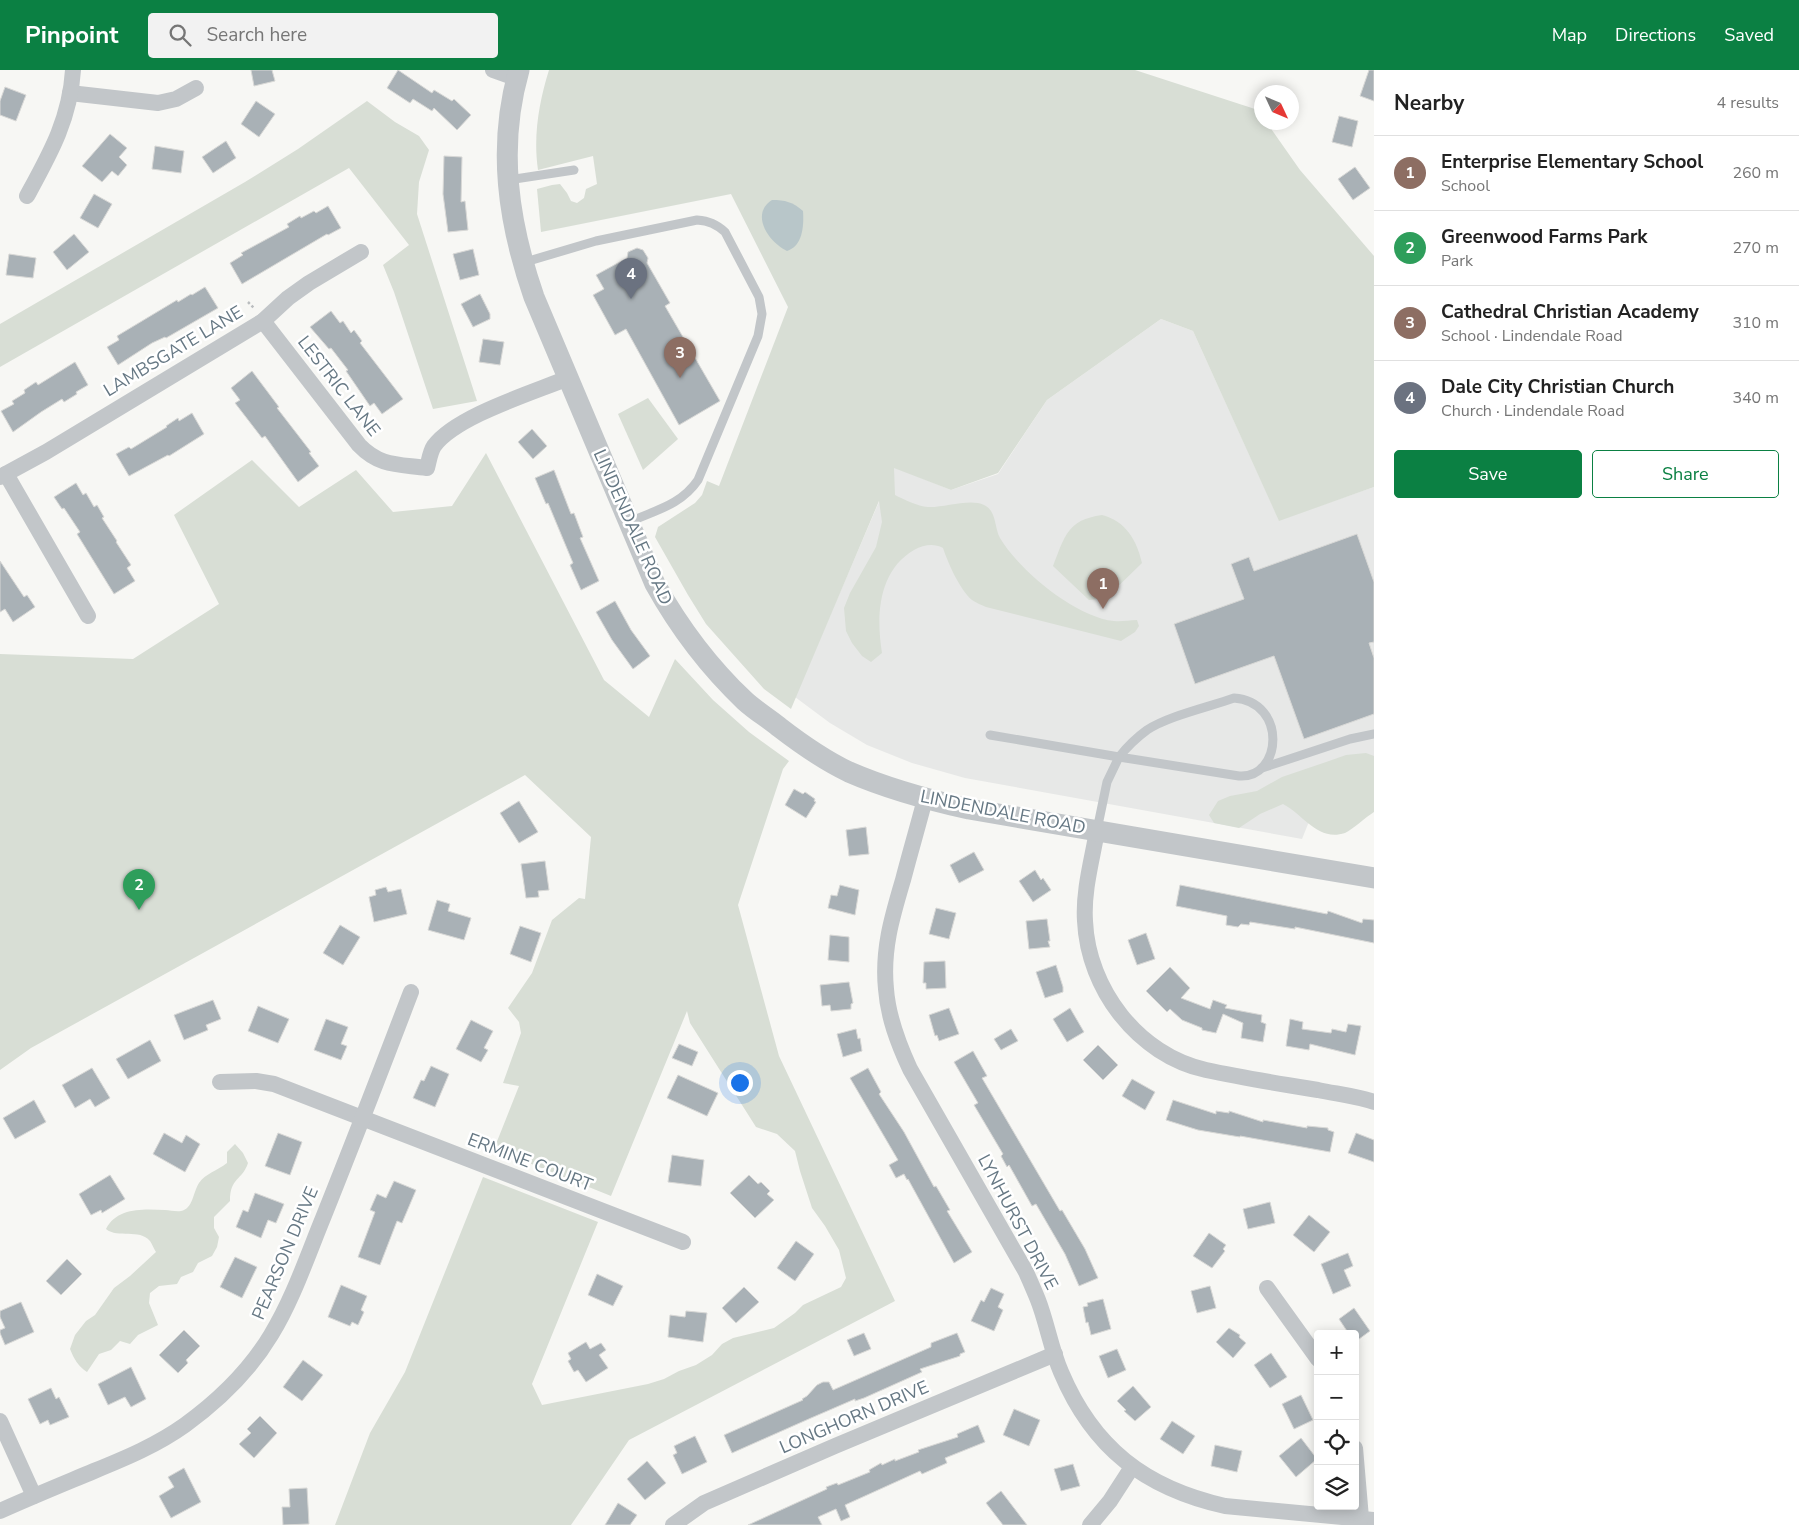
<!DOCTYPE html>
<html lang="en">
<head>
<meta charset="utf-8">
<style>
  body { margin:0; font-family:"Nunito Sans",sans-serif; background:#f2f2f2; color:#222 }
  .controls { position:absolute; right:15px; bottom:15px; display:grid; overflow:hidden; border-radius:5px; box-shadow:0 2px 12px #0003 }
  .controls button { width:45px; height:45px; display:grid; place-items:center; padding:0; border:0; border-bottom:1px solid #e0e0e0; background:#fff; color:#222; font:25px sans-serif }
  .compass { position:absolute; left:1254px; top:15px; width:45px; height:45px; border-radius:50%; background:#fff; box-shadow:0 2px 12px #0003; rotate:134deg }
  .you { position:absolute; left:739px; top:1012px; width:18px; height:18px; margin:-12px; border:4px solid #fff; border-radius:50%; background:#1a73e8; box-shadow:0 0 0 8px #1a73e833 }
  .badge { display:grid; place-items:center; width:32px; height:32px; border-radius:50%; background:#0b8043; color:#fff; font-size:16px; font-weight:700 }
  .pin { position:absolute; translate:-50% -41px; filter:drop-shadow(0 1px 2px #0008) }
  .pin::after { content:''; position:absolute; top:26px; width:18px; height:15px; background:inherit; clip-path:polygon(0 0,100% 0,50% 100%) }
  .list { margin:0; padding:0; list-style:none }
  h2 { display:flex; justify-content:space-between; align-items:center; height:65px; margin:0; padding:0 20px; font-size:21px }
  h2 small { font-size:16px; font-weight:400; color:#767676 }
  .list li { display:grid; grid-template-columns:32px 1fr auto; gap:15px; align-items:center; box-sizing:border-box; height:75px; padding:0 20px; border-top:1px solid #e0e0e0 }
  .list b { display:block; font-size:19px; white-space:nowrap }
  .list p { margin:0; font-size:16px; white-space:nowrap; color:#767676 }
  .list em { font-size:16px; font-style:normal; color:#767676 }
  .actions { display:flex; gap:10px; padding:15px 20px }
  .actions a { flex:1; padding:11px 0; border:1px solid #0b8043; border-radius:5px; text-align:center; font-size:18px; color:#0b8043 }
  .actions .main { background:#0b8043; color:#fff }
  .icon { flex:none; width:28px; height:28px; fill:none; stroke:currentColor; stroke-width:2; stroke-linecap:round; stroke-linejoin:round }
  .map { position:relative; flex:none; width:1374px; height:1455px; overflow:hidden }
  header { display:flex; align-items:center; gap:30px; box-sizing:border-box; height:70px; padding:0 25px; background:#0b8043; color:#fff }
  header strong { font-size:24px }
  nav { display:flex; gap:28px; margin-inline-start:auto; font-size:18px }
  .search { width:350px; height:45px; background:#f2f2f2; display:flex; align-items:center; gap:12px; box-sizing:border-box; padding:0 18px; border-radius:5px; color:#767676; font-size:19px }
  main { display:flex }
  aside { flex:1; background:#fff }
  .map>svg:first-child { display:block }
</style>
</head>
<body>
<header>
<strong>Pinpoint</strong>
<div class="search"><svg class="icon" aria-label="search" viewBox="0 0 24 24"><circle cx="10" cy="10" r="6"/><path d="M15 15l6 6"/></svg>Search here</div>
<nav><a>Map</a><a>Directions</a><a>Saved</a></nav>
</header>
<main>
<div class="map">
<svg width="1374" height="1455" viewBox="0 0 1374 1455">
  <rect width="100%" height="100%" fill="#f7f7f4"/>
  <polygon fill="#e7e8e7" points="1161,249 1193,261 1279,450 1374,417 1374,701 1328,704 1302,769 965,708 912,693 867,675 830,653 795,627 894,397 951,420 998,404 1047,330"/>
  <g fill="#d8ded5">
    <path d="M549,0H1135L1258,40L1261,44L1262,52L1267,53L1300,100L1374,186V417L1279,451L1193,261L1161,249L1047,330L998,403L951,420L894,398L895,425C905,430 917,436 928,437C943,438 970,428 984,435C997,441 994,457 1000,468C1019,500 1075,547 1114,551C1121,552 1129,550 1137,550L1139,556L1135,562L1121,571L986,537C982,535 976,533 972,530C960,520 948,493 943,478C933,473 924,475 914,480C878,501 876,546 882,583L871,592L862,586L852,573L846,561L844,538L850,523L876,477L882,452L879,431L791,639L764,619L706,554L688,525L655,467L658,457L695,433L702,425L707,411L719,416L788,237L731,124L541,162L537,119L552,115L560,114L567,123L571,131L577,133L584,128L586,119L597,114L593,86L538,100C533,66 539,32 549,0Z"/>
    <polygon points="367,31 395,52 419,66 429,80 419,112 417,144 477,331 433,339 394,222 383,195 409,175 349,98 0,297 0,254 245,112 298,79"/>
    <polygon points="648,328 678,369 643,400 618,344"/>
    <polygon points="486,383 604,610 649,647 675,589 713,630 749,662 789,691 783,699 738,835 779,986 895,1231 629,1370 571,1455 335,1455 370,1363 405,1302 483,1107 598,1152 532,1314 542,1335 648,1314 664,1309 679,1301 696,1295 712,1285 722,1274 733,1268 774,1258 795,1243 803,1235 841,1217 846,1208 839,1180 825,1156 812,1138 800,1101 795,1081 777,1064 756,1057 690,953 687,941 611,1126 494,1079 519,1016 503,1013 521,963 519,952 508,938 532,903 552,850 579,828 585,829 591,767 525,705 31,978 0,1000 0,584 133,589 219,534 174,445 252,390 299,437 356,400 393,442 452,436"/>
    <path d="M1102,445C1126,451 1137,471 1142,493L1106,528L1089,530L1053,496C1065,466 1067,450 1102,445Z"/>
    <path d="M1366,683L1374,686V742C1366,747 1353,759 1345,763C1318,772 1304,745 1283,734L1260,744L1239,758L1214,753L1209,745L1218,731L1230,726L1257,721L1282,707L1329,691L1346,685Z"/>
    <path d="M235,1074L243,1083L248,1093C242,1111 230,1107 230,1131L214,1147V1158L219,1167L217,1177L212,1186L198,1193L193,1202L181,1207L177,1214L159,1216L150,1223L149,1233L158,1255L138,1265L130,1274L120,1271L111,1280L99,1284L87,1302C78,1296 74,1289 70,1279L75,1265L86,1251L95,1245L114,1218L130,1206L156,1182C154,1179 152,1174 150,1171C139,1158 118,1169 106,1159C117,1137 144,1139 165,1140C170,1140 176,1142 181,1141C193,1139 193,1122 199,1113C206,1103 217,1101 227,1093V1082Z"/>
  </g>
  <path fill="#b8c6c9" d="M772,130C785,130 793,132 803,141C804,155 803,176 787,181C768,172 750,144 772,130Z"/>
  <g fill="#a9b1b6" stroke="#d8d8d6">
    <polygon points="251,0 272,0 275,11 254,16"/>
    <polygon points="398,0 432,23 434,20 452,31 454,29 471,45 457,60 434,38 432,41 413,29 410,33 387,18"/>
    <polygon points="1369,0 1374,0 1374,31 1360,26"/>
    <polygon points="5,17 26,25 16,51 0,45 0,31"/>
    <polygon points="256,31 275,44 259,67 241,54"/>
    <polygon points="1339,46 1358,51 1352,77 1332,72"/>
    <polygon points="110,64 127,78 119,87 127,95 118,106 112,101 102,112 82,96"/>
    <polygon points="226,71 236,88 213,103 202,87"/>
    <polygon points="155,76 184,81 181,103 152,99"/>
    <polygon points="444,86 462,87 461,132 465,131 468,160 448,162 443,124"/>
    <polygon points="1355,97 1370,118 1353,130 1338,109"/>
    <polygon points="94,124 112,134 98,158 80,148"/>
    <polygon points="328,136 341,158 328,165 327,164 242,214 230,193 243,185 241,183 289,157 287,154 300,146 301,148 314,141 316,143"/>
    <polygon points="74,164 89,182 67,200 53,182"/>
    <polygon points="637,178 643,180 648,188 647,193 670,233 665,236 720,331 679,355 626,259 615,265 593,225 604,219 596,205 627,188 628,182"/>
    <polygon points="473,179 479,205 460,210 453,184"/>
    <polygon points="9,184 36,188 33,208 6,205"/>
    <polygon points="205,217 218,238 166,268 165,267 152,273 118,295 107,277 119,270 117,266 177,230 178,232 191,224 192,225"/>
    <polygon points="480,224 490,244 490,249 473,257 461,234"/>
    <polygon points="331,241 340,253 343,251 351,263 354,260 362,271 360,273 403,329 382,344 374,333 370,336 346,301 348,300 331,278 329,279 310,257"/>
    <polygon points="483,269 504,272 500,295 479,292"/>
    <polygon points="75,292 88,315 76,322 77,324 64,332 62,329 41,342 13,362 1,341 14,334 12,331 25,323 24,320 36,312 38,315"/>
    <polygon points="252,301 279,337 277,338 311,382 309,383 319,396 298,412 265,366 262,368 235,333 240,330 231,318"/>
    <polygon points="192,343 204,364 169,386 168,385 129,406 116,384 129,377 131,379 167,357 166,356 178,348 179,351"/>
    <polygon points="532,359 547,376 533,389 518,372"/>
    <polygon points="554,400 571,444 574,443 583,467 580,468 599,511 581,520 570,495 573,493 548,433 546,434 535,408"/>
    <polygon points="76,413 83,425 86,423 94,437 97,435 104,447 102,448 117,471 116,472 131,495 127,498 135,511 114,524 77,464 80,462 64,438 62,439 54,427"/>
    <polygon points="1357,464 1374,512 1374,572 1369,573 1374,588 1374,644 1304,669 1274,586 1195,614 1174,554 1244,529 1231,494 1249,487 1254,501"/>
    <polygon points="0,491 24,527 27,525 35,537 13,552 5,539 0,542"/>
    <polygon points="615,531 631,560 650,586 633,599 612,570 596,542"/>
    <polygon points="794,719 803,724 805,722 815,729 814,731 816,732 806,748 785,735"/>
    <polygon points="519,731 538,762 519,773 500,743"/>
    <polygon points="866,757 869,784 849,786 846,760"/>
    <polygon points="974,782 984,800 959,813 950,795"/>
    <polygon points="545,791 549,820 538,821 539,827 526,828 521,794"/>
    <polygon points="1035,800 1041,810 1043,808 1051,820 1033,832 1019,811"/>
    <polygon points="840,815 859,820 855,845 828,838 831,825 837,826"/>
    <polygon points="1180,815 1327,844 1328,841 1362,853 1363,849 1374,850 1374,873 1295,857 1295,859 1250,852 1249,855 1241,854 1238,857 1226,855 1227,846 1176,836"/>
    <polygon points="386,817 388,822 401,819 407,844 374,852 369,827 376,825 375,820"/>
    <polygon points="437,830 450,834 448,841 471,848 464,870 428,860"/>
    <polygon points="936,838 956,843 949,869 929,864"/>
    <polygon points="1047,849 1050,871 1048,871 1050,877 1029,879 1026,851"/>
    <polygon points="340,855 360,867 343,895 323,883"/>
    <polygon points="520,856 541,863 531,892 510,884"/>
    <polygon points="1146,863 1155,889 1137,895 1128,870"/>
    <polygon points="830,865 849,867 849,892 828,890"/>
    <polygon points="945,891 946,918 926,919 926,913 923,913 924,892"/>
    <polygon points="1056,895 1063,917 1063,922 1045,928 1036,902"/>
    <polygon points="1170,897 1190,918 1181,928 1210,939 1213,930 1227,935 1225,938 1262,945 1261,952 1266,954 1263,972 1241,968 1243,953 1223,944 1216,963 1202,960 1202,958 1182,950 1170,939 1167,942 1146,921"/>
    <polygon points="849,912 853,933 851,934 851,939 831,941 830,935 822,936 820,915"/>
    <polygon points="213,930 221,949 206,955 208,960 184,970 174,945"/>
    <polygon points="258,936 289,949 278,973 248,961"/>
    <polygon points="949,938 959,964 939,971 937,965 935,966 929,945"/>
    <polygon points="1070,938 1084,962 1067,972 1053,949"/>
    <polygon points="326,949 348,957 341,974 347,976 341,990 314,980"/>
    <polygon points="1290,949 1303,952 1302,959 1331,963 1332,959 1346,962 1348,954 1361,956 1355,985 1310,974 1309,980 1286,976"/>
    <polygon points="471,950 493,961 484,978 488,980 481,992 456,979"/>
    <polygon points="856,959 858,969 860,968 862,981 843,987 837,964"/>
    <polygon points="1011,959 1018,971 1001,980 994,969"/>
    <polygon points="150,970 161,991 128,1009 116,989"/>
    <polygon points="679,974 698,982 692,996 672,988"/>
    <polygon points="1098,975 1118,995 1103,1010 1083,990"/>
    <polygon points="973,981 987,1006 982,1008 1060,1141 1062,1140 1085,1179 1098,1208 1079,1216 1065,1184 1036,1134 1032,1136 1009,1095 1007,1097 1001,1086 1003,1084 974,1035 978,1033 954,992"/>
    <polygon points="431,996 449,1004 435,1037 413,1028 421,1010 424,1011"/>
    <polygon points="92,998 110,1028 95,1037 90,1029 75,1038 62,1015"/>
    <polygon points="868,998 881,1022 879,1024 904,1062 934,1117 936,1116 950,1140 947,1141 972,1182 954,1193 908,1109 907,1110 904,1104 896,1108 889,1095 898,1090 850,1008"/>
    <polygon points="678,1005 718,1023 707,1046 667,1028"/>
    <polygon points="1132,1009 1155,1022 1145,1040 1122,1026"/>
    <polygon points="34,1030 46,1052 15,1069 3,1048"/>
    <polygon points="1173,1030 1216,1044 1216,1041 1229,1043 1229,1041 1263,1052 1263,1050 1307,1058 1307,1056 1328,1058 1328,1060 1334,1062 1330,1082 1240,1066 1240,1067 1198,1060 1166,1050"/>
    <polygon points="164,1063 182,1073 186,1065 200,1074 185,1102 153,1084"/>
    <polygon points="278,1063 302,1072 290,1105 265,1096"/>
    <polygon points="1356,1063 1374,1070 1374,1092 1348,1083"/>
    <polygon points="672,1085 704,1090 701,1116 668,1112"/>
    <polygon points="110,1105 125,1129 102,1143 101,1140 91,1145 79,1124"/>
    <polygon points="749,1105 758,1114 761,1112 770,1121 767,1124 774,1130 755,1148 730,1123"/>
    <polygon points="394,1111 416,1120 402,1153 397,1151 380,1195 358,1187 375,1142 370,1140 377,1124 386,1128"/>
    <polygon points="255,1123 284,1134 276,1153 268,1150 261,1168 236,1157 243,1140 248,1142"/>
    <polygon points="1270,1132 1275,1153 1248,1159 1243,1139"/>
    <polygon points="1309,1145 1330,1162 1314,1182 1293,1165"/>
    <polygon points="1209,1163 1226,1175 1223,1179 1225,1181 1212,1198 1193,1186"/>
    <polygon points="796,1171 814,1184 795,1211 777,1198"/>
    <polygon points="1348,1183 1353,1196 1344,1200 1351,1216 1333,1224 1321,1194"/>
    <polygon points="235,1187 257,1197 242,1228 220,1217"/>
    <polygon points="67,1189 82,1204 61,1225 46,1211"/>
    <polygon points="597,1204 623,1216 613,1236 588,1225"/>
    <polygon points="341,1215 367,1226 361,1240 364,1242 358,1255 352,1252 350,1256 328,1247"/>
    <polygon points="1210,1216 1216,1238 1197,1243 1191,1221"/>
    <polygon points="744,1217 759,1232 736,1253 722,1238"/>
    <polygon points="991,1218 1004,1224 998,1237 1003,1240 994,1261 971,1251 981,1230 984,1232"/>
    <polygon points="1103,1229 1111,1259 1091,1265 1088,1252 1086,1253 1083,1237 1088,1236 1087,1233"/>
    <polygon points="21,1232 34,1262 5,1275 0,1263 0,1260 5,1258 0,1247 0,1241"/>
    <polygon points="1354,1238 1370,1261 1355,1272 1355,1264 1349,1264 1339,1249"/>
    <polygon points="686,1241 707,1243 703,1272 668,1267 670,1245 685,1247"/>
    <polygon points="1229,1258 1240,1265 1239,1267 1246,1273 1233,1288 1216,1272"/>
    <polygon points="184,1260 200,1276 186,1290 188,1293 178,1303 159,1285"/>
    <polygon points="864,1263 871,1279 854,1286 847,1270"/>
    <polygon points="957,1263 965,1282 960,1284 960,1286 920,1299 922,1302 864,1328 855,1331 855,1329 811,1348 732,1383 724,1365 803,1330 802,1329 807,1326 817,1315 823,1312 829,1312 833,1320 931,1277 931,1273"/>
    <polygon points="586,1272 590,1279 601,1273 606,1280 599,1285 608,1298 586,1312 578,1300 574,1302 568,1291 571,1289 568,1283"/>
    <polygon points="1117,1279 1126,1300 1108,1308 1099,1286"/>
    <polygon points="1271,1283 1287,1307 1270,1318 1254,1295"/>
    <polygon points="303,1290 323,1305 302,1331 283,1317"/>
    <polygon points="131,1297 146,1329 131,1337 125,1327 108,1335 98,1314"/>
    <polygon points="1133,1316 1151,1337 1135,1351 1124,1341 1126,1340 1117,1331"/>
    <polygon points="51,1318 56,1329 59,1327 69,1347 50,1355 48,1350 40,1354 28,1329"/>
    <polygon points="1301,1325 1313,1350 1294,1359 1282,1334"/>
    <polygon points="1014,1339 1040,1350 1029,1376 1003,1365"/>
    <polygon points="260,1346 277,1363 254,1388 239,1374 251,1363 247,1359"/>
    <polygon points="1172,1351 1195,1366 1183,1384 1160,1369"/>
    <polygon points="978,1355 985,1372 945,1388 947,1393 922,1404 920,1401 845,1435 850,1447 841,1451 836,1439 818,1447 822,1455 748,1455 827,1419 826,1417 837,1413 838,1415 870,1402 869,1400 881,1393 882,1395 895,1389 895,1391 919,1382 918,1380 958,1367 957,1364"/>
    <polygon points="695,1366 707,1392 682,1404 673,1385 677,1383 674,1376"/>
    <polygon points="1301,1368 1317,1389 1296,1407 1279,1386"/>
    <polygon points="1215,1375 1242,1381 1237,1402 1211,1396"/>
    <polygon points="647,1391 666,1413 645,1430 627,1409"/>
    <polygon points="1073,1394 1080,1416 1061,1421 1054,1399"/>
    <polygon points="184,1398 201,1432 171,1448 159,1426 174,1417 168,1407"/>
    <polygon points="307,1418 309,1454 283,1455 282,1437 290,1437 289,1419"/>
    <polygon points="1001,1421 1027,1455 1003,1455 986,1433"/>
    <polygon points="618,1433 637,1445 630,1455 605,1455"/>
  </g>
  <g fill="none" stroke-linecap="round" stroke-linejoin="round">
    <polyline stroke="#babdbf" stroke-width="2.5" stroke-dasharray="2.5 2.5" stroke-linecap="butt" points="248,232 254,238"/>
    <g stroke="#c2c6c9" stroke-width="9">
      <polyline points="508,110 574,100"/>
      <path d="M522,193L596,171L697,150C709,151 716,154 725,162L759,227L762,244L758,266L698,410C681,435 656,440 629,452"/>
      <path d="M1234,628C1288,632 1282,709 1239,706L1119,687C1127,677 1136,668 1147,660C1168,646 1209,637 1234,628Z"/>
      <polyline points="990,665 1119,687 1107,712 1097,760"/>
      <polyline points="1262,698 1350,669 1374,664"/>
    </g>
    <g stroke="#c2c6c9" stroke-width="16">
      <polyline points="493,0 516,8"/>
      <polyline points="70,23 158,33 176,29 196,18"/>
      <path d="M27,126C50,84 70,49 73,0"/>
      <path d="M263,251L359,375C380,397 399,394 427,398C429,391 430,382 434,376C456,346 532,323 568,308"/>
      <polyline points="6,404 88,546"/>
      <polyline points="0,407 46,382 263,251 288,228 309,213 361,182"/>
      <path d="M925,729C918,756 910,783 903,810C892,847 882,880 886,919C888,947 898,973 910,999L1026,1202C1030,1211 1034,1220 1038,1230C1047,1253 1051,1279 1061,1302C1093,1378 1145,1418 1225,1436L1374,1450"/>
      <path d="M1097,761C1092,790 1083,821 1085,851C1088,919 1138,985 1206,1000C1243,1008 1281,1014 1318,1020C1337,1024 1356,1026 1374,1032"/>
      <polyline points="220,1012 256,1011 274,1014 683,1172"/>
      <polyline points="1267,1218 1318,1289"/>
      <polyline points="0,1351 34,1426"/>
      <polyline points="1355,1378 1361,1448"/>
      <path d="M0,1441C31,1427 63,1414 94,1401C126,1388 157,1375 185,1355C218,1331 250,1300 271,1265C293,1229 307,1187 323,1148C353,1073 382,998 411,922"/>
      <polyline points="673,1455 704,1433 835,1376 1055,1284"/>
      <polyline points="1090,1455 1110,1431 1132,1397"/>
    </g>
    <path stroke="#c2c6c9" stroke-width="21" d="M519,0C497,77 508,152 534,227L655,514C679,557 709,597 745,631C756,641 768,648 779,657C801,674 824,690 849,702C888,719 929,730 969,739L1374,808"/>
  </g>
  <g text-anchor="middle" dominant-baseline="central" stroke-width="5" stroke-linejoin="round" paint-order="stroke">
    <g font-size="18" fill="#667884" stroke="#fff">
      <text transform="translate(173 281) rotate(-31)">LAMBSGATE LANE</text>
      <text transform="translate(339 316) rotate(52)">LESTRIC LANE</text>
      <text transform="translate(633 457) rotate(66)">LINDENDALE ROAD</text>
      <text transform="translate(1003 742) rotate(11)">LINDENDALE ROAD</text>
      <text transform="translate(530 1092) rotate(21)">ERMINE COURT</text>
      <text transform="translate(1018 1152) rotate(62)">LYNHURST DRIVE</text>
      <text transform="translate(285 1183) rotate(-67)">PEARSON DRIVE</text>
      <text transform="translate(854 1347) rotate(-23)">LONGHORN DRIVE</text>
    </g>
  </g>
</svg>
<div class="controls">
<button>+</button>
<button>−</button>
<button><svg class="icon" aria-label="locate" viewBox="0 0 24 24"><circle cx="12" cy="12" r="6"/><path d="M12 2v4M12 18v4M2 12h4M18 12h4"/></svg></button>
<button><svg class="icon" aria-label="layers" viewBox="0 0 24 24"><path d="M12 4l9 5-9 5-9-5zM3 14l9 5 9-5"/></svg></button>
</div>
<svg class="compass" viewBox="-18 -18 36 36"><path d="M0-13l5 13h-10z" fill="#e53935"/><path d="M0 13l5-13h-10z" fill="#767676"/></svg>
<div class="you"></div>
<div class="pin badge" style="left:1103px;top:539px;background:#8d6e63">1</div>
<div class="pin badge" style="left:139px;top:840px;background:#2e9e5b">2</div>
<div class="pin badge" style="left:680px;top:308px;background:#8d6e63">3</div>
<div class="pin badge" style="left:631px;top:229px;background:#6b7280">4</div>
</div>
<aside>
<h2>Nearby<small>4 results</small></h2>
<ul class="list">
<li><span class="badge" style="background:#8d6e63">1</span><div><b>Enterprise Elementary School</b><p>School</p></div><em>260 m</em></li>
<li><span class="badge" style="background:#2e9e5b">2</span><div><b>Greenwood Farms Park</b><p>Park</p></div><em>270 m</em></li>
<li><span class="badge" style="background:#8d6e63">3</span><div><b>Cathedral Christian Academy</b><p>School · Lindendale Road</p></div><em>310 m</em></li>
<li><span class="badge" style="background:#6b7280">4</span><div><b>Dale City Christian Church</b><p>Church · Lindendale Road</p></div><em>340 m</em></li>
</ul>
<div class="actions"><a class="main">Save</a><a>Share</a></div>
</aside>
</main>
</body>
</html>
